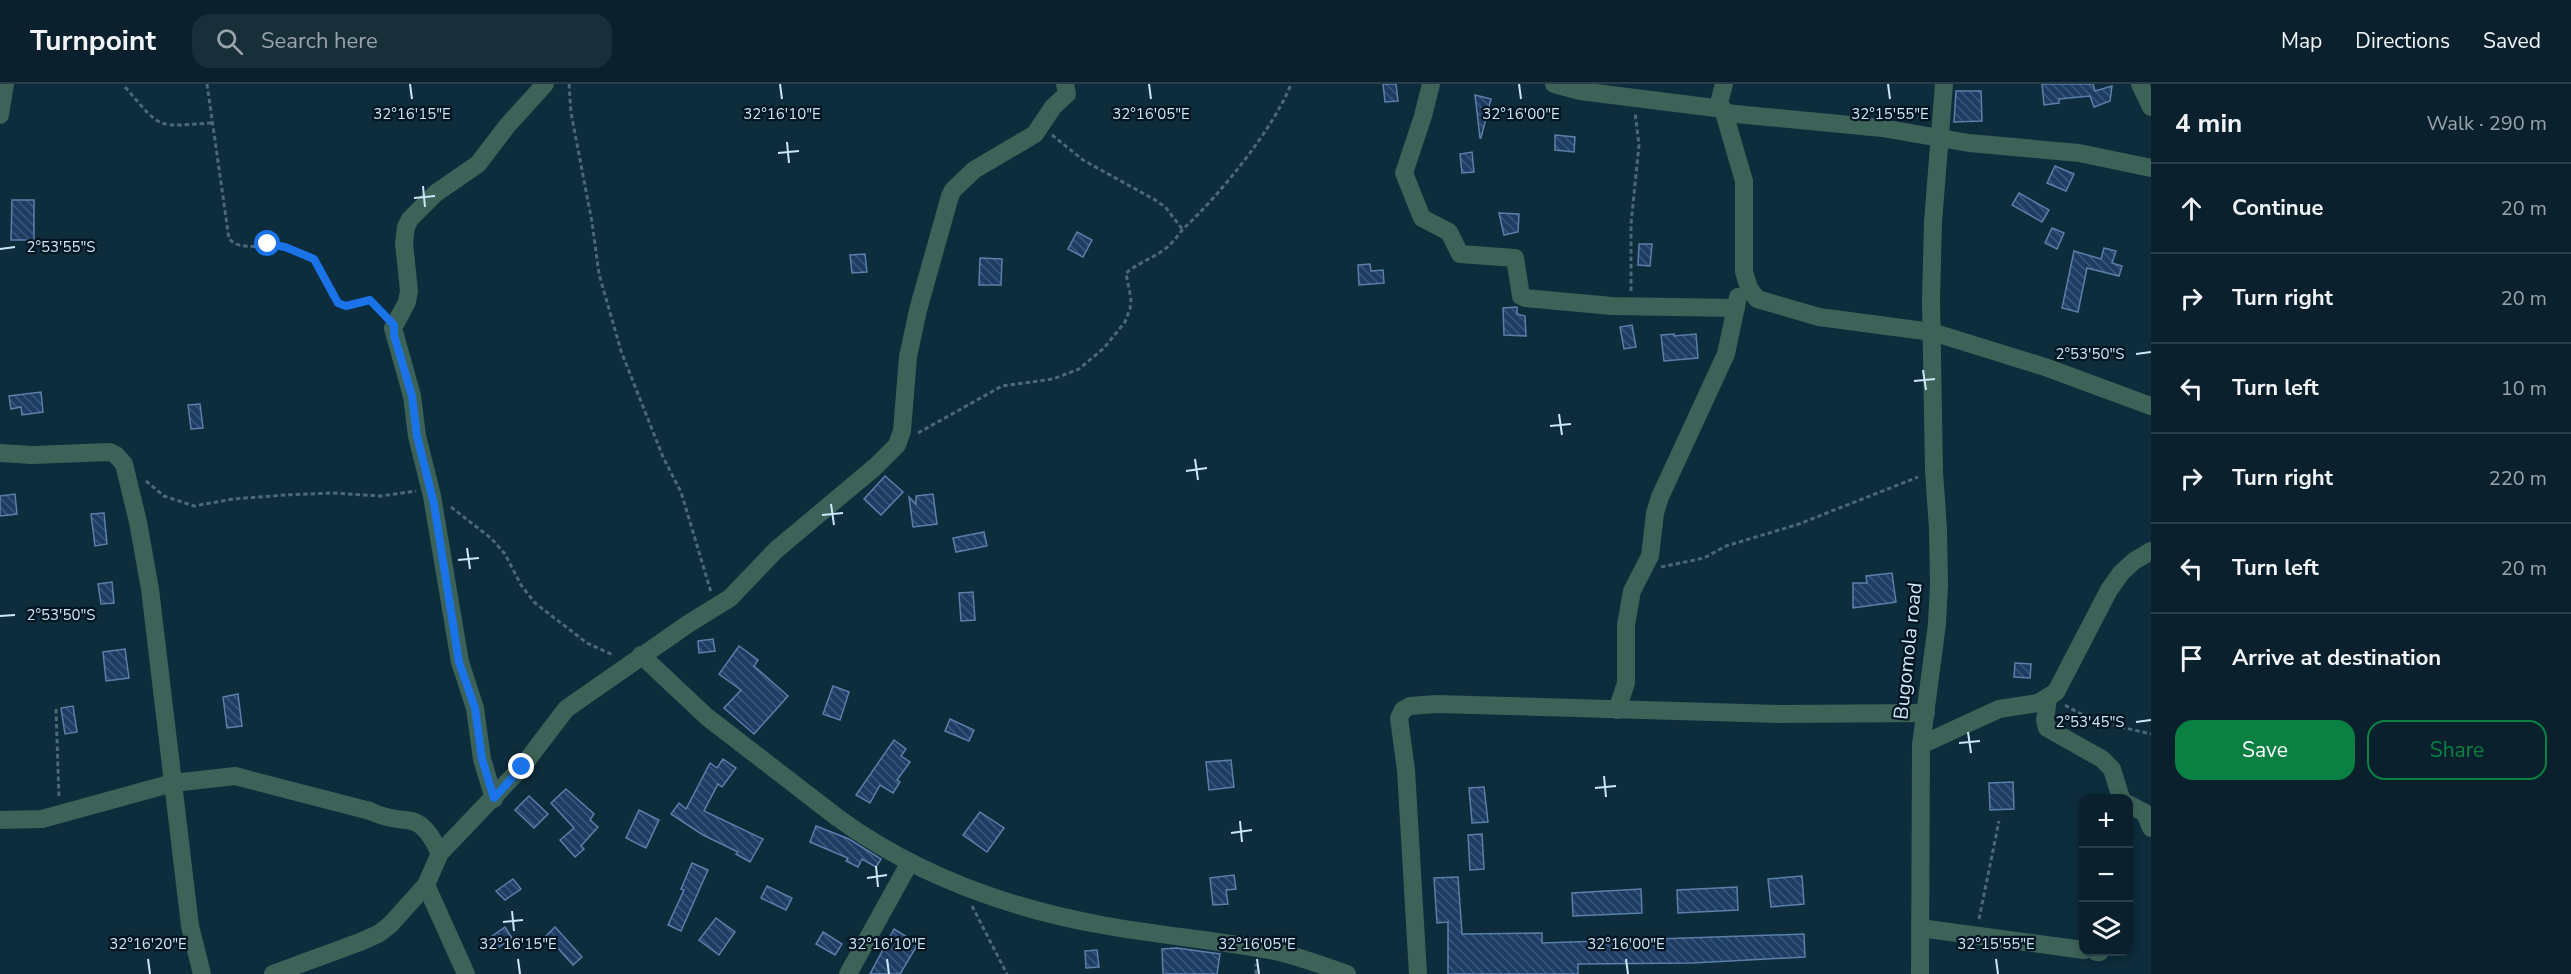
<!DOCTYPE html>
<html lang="en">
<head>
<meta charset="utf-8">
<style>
  body { margin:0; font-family:"Nunito Sans",sans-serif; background:#182e39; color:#f1f3f6 }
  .controls { position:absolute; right:18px; bottom:18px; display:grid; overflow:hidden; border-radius:12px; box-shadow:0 3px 9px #0003 }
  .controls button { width:54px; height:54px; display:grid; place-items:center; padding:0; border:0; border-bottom:2px solid #2a3e49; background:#0a212d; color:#f1f3f6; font:30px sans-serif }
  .stop { position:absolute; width:18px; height:18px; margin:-14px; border:4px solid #1a73e8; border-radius:50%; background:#fff }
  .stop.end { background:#1a73e8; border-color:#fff; box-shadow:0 2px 6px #0008 }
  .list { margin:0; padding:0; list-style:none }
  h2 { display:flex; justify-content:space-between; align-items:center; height:78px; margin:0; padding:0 24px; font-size:26px }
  h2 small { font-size:20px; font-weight:400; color:#99a3aa }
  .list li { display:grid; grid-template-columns:39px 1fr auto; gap:18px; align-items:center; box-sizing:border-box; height:90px; padding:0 24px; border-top:2px solid #2a3e49 }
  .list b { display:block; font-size:22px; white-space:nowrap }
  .list em { font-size:20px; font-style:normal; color:#99a3aa }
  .actions { display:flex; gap:12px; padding:18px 24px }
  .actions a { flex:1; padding:14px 0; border:2px solid #0b8043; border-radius:18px; text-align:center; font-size:21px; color:#0b8043 }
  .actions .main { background:#0b8043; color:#fff }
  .icon { flex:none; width:33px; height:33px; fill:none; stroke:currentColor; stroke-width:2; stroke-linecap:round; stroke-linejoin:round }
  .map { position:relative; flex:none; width:2151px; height:890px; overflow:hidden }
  header { display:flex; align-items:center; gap:36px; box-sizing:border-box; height:84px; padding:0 30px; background:#0a212d; border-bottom:2px solid #2a3e49 }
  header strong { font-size:28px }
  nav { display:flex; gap:33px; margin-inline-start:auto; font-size:21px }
  .search { width:420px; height:54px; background:#182e39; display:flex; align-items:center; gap:15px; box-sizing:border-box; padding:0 21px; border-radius:18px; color:#99a3aa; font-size:22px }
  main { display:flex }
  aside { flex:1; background:#0a212d }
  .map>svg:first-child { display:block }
</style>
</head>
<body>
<header>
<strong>Turnpoint</strong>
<div class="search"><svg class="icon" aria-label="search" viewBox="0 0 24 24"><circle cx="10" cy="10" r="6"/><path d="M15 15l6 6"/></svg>Search here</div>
<nav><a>Map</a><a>Directions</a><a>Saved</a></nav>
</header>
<main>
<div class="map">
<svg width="2151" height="890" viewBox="0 0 2151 890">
  <defs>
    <pattern id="building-back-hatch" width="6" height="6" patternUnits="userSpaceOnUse" patternTransform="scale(1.5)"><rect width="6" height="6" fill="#1d3d64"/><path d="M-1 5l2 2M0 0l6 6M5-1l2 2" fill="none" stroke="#3c597b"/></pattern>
  </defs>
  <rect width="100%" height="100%" fill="#0d2c3c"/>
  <g fill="url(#building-back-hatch)" stroke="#5c7faa" stroke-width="1.5">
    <polygon points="1383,0 1396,0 1398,17 1385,18"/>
    <polygon points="2042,0 2093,0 2095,7 2112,2 2110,17 2094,23 2090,12 2059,15 2059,19 2044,21"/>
    <polygon points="1956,7 1981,7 1982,37 1954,38"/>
    <polygon points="1475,11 1491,15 1481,54 1480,54"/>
    <polygon points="1555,51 1575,53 1574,68 1555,66"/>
    <polygon points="1472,68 1474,88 1462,89 1460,70"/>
    <polygon points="2055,82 2074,90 2066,107 2047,99"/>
    <polygon points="2019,109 2049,126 2042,138 2012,121"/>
    <polygon points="12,116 34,116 34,156 11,156"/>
    <polygon points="1499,129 1519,130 1518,148 1504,151"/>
    <polygon points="2052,144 2064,149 2057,165 2045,159"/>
    <polygon points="1077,148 1092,156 1083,173 1068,165"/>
    <polygon points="1639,160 1652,160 1650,182 1638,181"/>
    <polygon points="2104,164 2116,167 2112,179 2122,182 2119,192 2087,184 2078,228 2062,224 2074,167 2101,175"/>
    <polygon points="865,170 867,188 852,189 850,171"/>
    <polygon points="980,174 1002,175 1001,201 979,201"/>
    <polygon points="1370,180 1371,187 1383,186 1384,199 1359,201 1358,181"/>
    <polygon points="1517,223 1517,230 1525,232 1526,252 1504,251 1503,224"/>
    <polygon points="1632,241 1636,263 1624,265 1620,243"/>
    <polygon points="1674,250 1674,252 1696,250 1698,274 1664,277 1661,251"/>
    <polygon points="41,308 43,328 22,331 21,323 11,325 9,312"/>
    <polygon points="200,320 203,344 191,345 188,321"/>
    <polygon points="885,392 903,408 881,431 864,415"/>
    <polygon points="15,410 17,430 0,432 0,412"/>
    <polygon points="933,410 937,440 913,443 909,413 916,420 916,412"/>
    <polygon points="104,429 107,460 95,462 91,430"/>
    <polygon points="984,448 987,462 956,468 953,454"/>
    <polygon points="1892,489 1896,518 1853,524 1853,499 1867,499 1866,492"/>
    <polygon points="112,498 114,519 101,520 98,500"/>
    <polygon points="973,508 975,536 961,537 959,509"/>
    <polygon points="713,555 715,567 699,569 698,557"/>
    <polygon points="739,562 758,576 754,582 788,612 754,650 724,624 741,606 719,590"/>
    <polygon points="125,565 129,594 106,597 103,568"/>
    <polygon points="2015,579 2031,580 2030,594 2014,593"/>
    <polygon points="833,602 849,608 840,636 823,630"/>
    <polygon points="238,610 242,642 227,644 223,613"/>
    <polygon points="73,622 77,648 65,650 61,624"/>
    <polygon points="950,635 974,646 969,657 945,647"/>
    <polygon points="894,656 906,665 901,672 910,678 897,696 900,698 893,709 880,701 870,719 856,711"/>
    <polygon points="723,675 736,684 722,703 718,700 704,727 763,755 750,778 736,770 738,768 703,751 671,730 679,719 686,725 710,679 717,684"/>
    <polygon points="1231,676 1234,703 1209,706 1206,678"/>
    <polygon points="2013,698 2014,725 1990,726 1989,699"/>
    <polygon points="1484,703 1488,738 1472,739 1469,704"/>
    <polygon points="566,705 594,730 590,736 598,743 581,762 584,765 575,773 560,756 574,744 551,719"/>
    <polygon points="529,712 548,730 534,744 515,726"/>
    <polygon points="639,726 659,736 646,764 626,754"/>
    <polygon points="980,728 1004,744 987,768 963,751"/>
    <polygon points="816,742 849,755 881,775 876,783 862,775 858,783 846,777 848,774 810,758"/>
    <polygon points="1482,750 1484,785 1470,786 1468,751"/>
    <polygon points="692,779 708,786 681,847 668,841 684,806 681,805"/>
    <polygon points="1234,791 1236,805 1226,806 1228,820 1213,821 1210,794"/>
    <polygon points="1802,792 1804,820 1771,823 1768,795"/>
    <polygon points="1458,793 1462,850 1542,849 1542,859 1804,850 1805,873 1693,879 1578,880 1578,890 1448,890 1448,838 1437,839 1434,794"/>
    <polygon points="513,795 521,805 505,816 496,807"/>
    <polygon points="767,802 792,814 786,826 761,814"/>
    <polygon points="1737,803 1738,826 1678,829 1677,806"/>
    <polygon points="1641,805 1642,829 1573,832 1572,809"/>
    <polygon points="716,834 735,848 719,871 699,856"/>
    <polygon points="505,843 512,854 496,865 488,855"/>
    <polygon points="555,843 582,873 573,881 555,861 553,863 544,854"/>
    <polygon points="894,845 918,860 900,890 870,890"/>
    <polygon points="823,848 842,860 835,871 816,860"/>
    <polygon points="1177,864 1220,870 1217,890 1163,890 1162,865"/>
    <polygon points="1097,866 1099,883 1086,884 1085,867"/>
  </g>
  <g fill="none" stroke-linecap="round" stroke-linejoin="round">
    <g stroke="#496878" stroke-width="3" stroke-dasharray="4.5 3" stroke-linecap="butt">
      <path d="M207,0L229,155C243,169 267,158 286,163C295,165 308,169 316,176C327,186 325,218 343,222C352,224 361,216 370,216L384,230"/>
      <polyline points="569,0 571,29 592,138 599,190 621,267 663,373 681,408 711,508"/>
      <path d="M125,3C164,48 155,42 213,39"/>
      <polyline points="1052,51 1083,76 1157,117 1166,124 1183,146"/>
      <polyline points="1631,207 1631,140 1639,61 1635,28"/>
      <path d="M918,349L1002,302L1053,295L1079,285L1104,264L1125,238L1130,225L1131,215L1126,189C1138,179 1153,174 1165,165C1173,159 1178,151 1184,144C1219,112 1274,44 1291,0"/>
      <polyline points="146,397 164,412 194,422 233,415 285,411 333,409 381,412 416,407"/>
      <polyline points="451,423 492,455 505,470 521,501 535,519 587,559 613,571"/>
      <polyline points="1661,483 1704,474 1726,462 1799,440 1918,393"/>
      <path d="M2065,621C2091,638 2122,643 2151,650"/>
      <polyline points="56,625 59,714"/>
      <polyline points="972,822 1007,890"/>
      <polyline points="1979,835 1999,737"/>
      <polyline points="1256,890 1256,880"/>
    </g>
    <g stroke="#3d6257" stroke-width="18">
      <polyline points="1431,0 1423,32 1404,89 1422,134 1449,148 1460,170 1515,174 1521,212 1525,214 1612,222 1736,224"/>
      <polyline points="1554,0 1580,7 1723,25 1744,97 1744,188 1749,204 1757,215 1819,233 1932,248 2045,283 2151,322"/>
      <polyline points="2140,0 2151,23"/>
      <polyline points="1718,23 1724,0"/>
      <polyline points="1725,29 1882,44 1969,59 2079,69 2151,84"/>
      <polyline points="0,31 5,0"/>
      <polyline points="0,369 32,371 110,368 116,371 124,380 138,438 150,505 190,842 202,890"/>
      <path d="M641,571L707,633L838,734C915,790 1008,824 1102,841C1157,851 1213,856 1269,866C1296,871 1321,881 1347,890"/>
      <polyline points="2048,614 2045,636 2047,644 2102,675 2112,685 2121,714"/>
      <polyline points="1617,626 1626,599 1626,541 1632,507 1650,472 1655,429 1660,413 1726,270 1738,213"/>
      <polyline points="1921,661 1999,625 2038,619 2056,608 2109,506 2121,489 2134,477 2151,467"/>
      <polyline points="494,715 482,675 475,624 460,578 432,412 417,352 412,312 393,244 407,218 409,207 404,159 406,143 410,135 436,109 478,80 507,42 545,0"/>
      <polyline points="2128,720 2145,729 2151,744"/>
      <path d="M0,736L42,735L173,699L235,692L370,727C409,746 416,720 440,769"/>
      <polyline points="426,801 466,890"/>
      <polyline points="1920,844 2084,866"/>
      <polyline points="2096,868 2100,868"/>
      <polyline points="273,890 360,858 378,850 390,841 426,801 440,769 522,683 566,625 688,540 730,514 776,466 875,383 897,361 902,347 908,273 918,226 950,112 953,106 974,86 1035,50 1053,23 1067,10 1065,0"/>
      <polyline points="848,890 910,778"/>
      <polyline points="1418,890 1406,686 1399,634 1403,626 1410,622 1437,620 1779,630 1926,629"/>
      <polyline points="1920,890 1921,661 1937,540 1939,500 1938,445 1934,387 1931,217 1933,138 1944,0"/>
    </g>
  </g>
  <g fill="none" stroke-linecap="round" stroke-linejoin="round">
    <polyline stroke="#1a73e8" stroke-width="8" points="268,160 285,163 314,175 338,219 346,222 370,216 394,241 394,251 412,312 417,352 434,420 459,578 475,624 482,675 494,714 522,683"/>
  </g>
  <path fill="none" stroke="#cae7f9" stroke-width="2" d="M410,0L412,15M780,0L782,15M1149,0L1151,15M1519,0L1521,15M1888,0L1890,15M787,58L789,79M778,69L799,67M423,102L425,123M414,114L435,112M0,165L15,163M2136,270L2151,268M1923,286L1926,306M1914,297L1935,295M1559,330L1562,351M1550,342L1571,340M1195,375L1198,396M1186,387L1207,384M831,420L834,441M822,431L843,429M467,464L470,485M458,476L479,474M0,532L15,531M2136,638L2151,636M1968,648L1971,669M1959,659L1980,657M1604,692L1606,713M1595,704L1616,702M1240,737L1242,758M1231,749L1252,746M876,782L878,803M867,794L887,791M512,827L514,847M503,838L523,836M148,875L150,890M518,875L520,890M887,875L889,890M1257,875L1259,890M1626,875L1628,890M1996,875L1998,890"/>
  <g text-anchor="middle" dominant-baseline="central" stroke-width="4.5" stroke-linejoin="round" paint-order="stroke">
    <g font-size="20" fill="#cae7f9" stroke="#001420">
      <text transform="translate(1908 567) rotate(-84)">Bugomola road</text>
    </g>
  </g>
  <g font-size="15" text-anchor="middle" fill="#cae7f9" stroke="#001420" stroke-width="4.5" stroke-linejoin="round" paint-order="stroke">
    <text x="412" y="35">32°16'15"E</text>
    <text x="782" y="35">32°16'10"E</text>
    <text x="1151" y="35">32°16'05"E</text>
    <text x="1521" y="35">32°16'00"E</text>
    <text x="1890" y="35">32°15'55"E</text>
    <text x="61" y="168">2°53'55"S</text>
    <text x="2090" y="275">2°53'50"S</text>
    <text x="61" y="536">2°53'50"S</text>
    <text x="2090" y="643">2°53'45"S</text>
    <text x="148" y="865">32°16'20"E</text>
    <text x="518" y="865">32°16'15"E</text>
    <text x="887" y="865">32°16'10"E</text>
    <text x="1257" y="865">32°16'05"E</text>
    <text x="1626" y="865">32°16'00"E</text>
    <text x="1996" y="865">32°15'55"E</text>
  </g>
</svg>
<div class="controls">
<button>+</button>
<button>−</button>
<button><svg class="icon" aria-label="layers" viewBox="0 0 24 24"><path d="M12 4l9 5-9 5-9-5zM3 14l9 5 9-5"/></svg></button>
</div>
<div class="stop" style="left:268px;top:160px"></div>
<div class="stop end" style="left:522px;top:683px"></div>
</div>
<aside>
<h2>4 min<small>Walk · 290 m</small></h2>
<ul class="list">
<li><svg class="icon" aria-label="ahead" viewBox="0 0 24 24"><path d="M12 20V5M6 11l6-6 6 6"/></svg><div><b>Continue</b></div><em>20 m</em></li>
<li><svg class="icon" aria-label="right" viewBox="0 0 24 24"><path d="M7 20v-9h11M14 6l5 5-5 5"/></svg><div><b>Turn right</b></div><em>20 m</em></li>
<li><svg class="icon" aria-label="left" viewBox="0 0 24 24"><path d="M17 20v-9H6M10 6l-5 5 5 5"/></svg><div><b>Turn left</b></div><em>10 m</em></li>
<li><svg class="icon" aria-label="right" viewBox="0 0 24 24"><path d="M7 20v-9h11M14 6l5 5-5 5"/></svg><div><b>Turn right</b></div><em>220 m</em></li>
<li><svg class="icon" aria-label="left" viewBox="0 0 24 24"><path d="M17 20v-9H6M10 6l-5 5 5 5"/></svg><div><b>Turn left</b></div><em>20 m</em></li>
<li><svg class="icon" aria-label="arrive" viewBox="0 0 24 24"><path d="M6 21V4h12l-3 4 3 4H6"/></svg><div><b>Arrive at destination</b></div></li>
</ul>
<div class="actions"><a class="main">Save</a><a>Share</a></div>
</aside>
</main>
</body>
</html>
